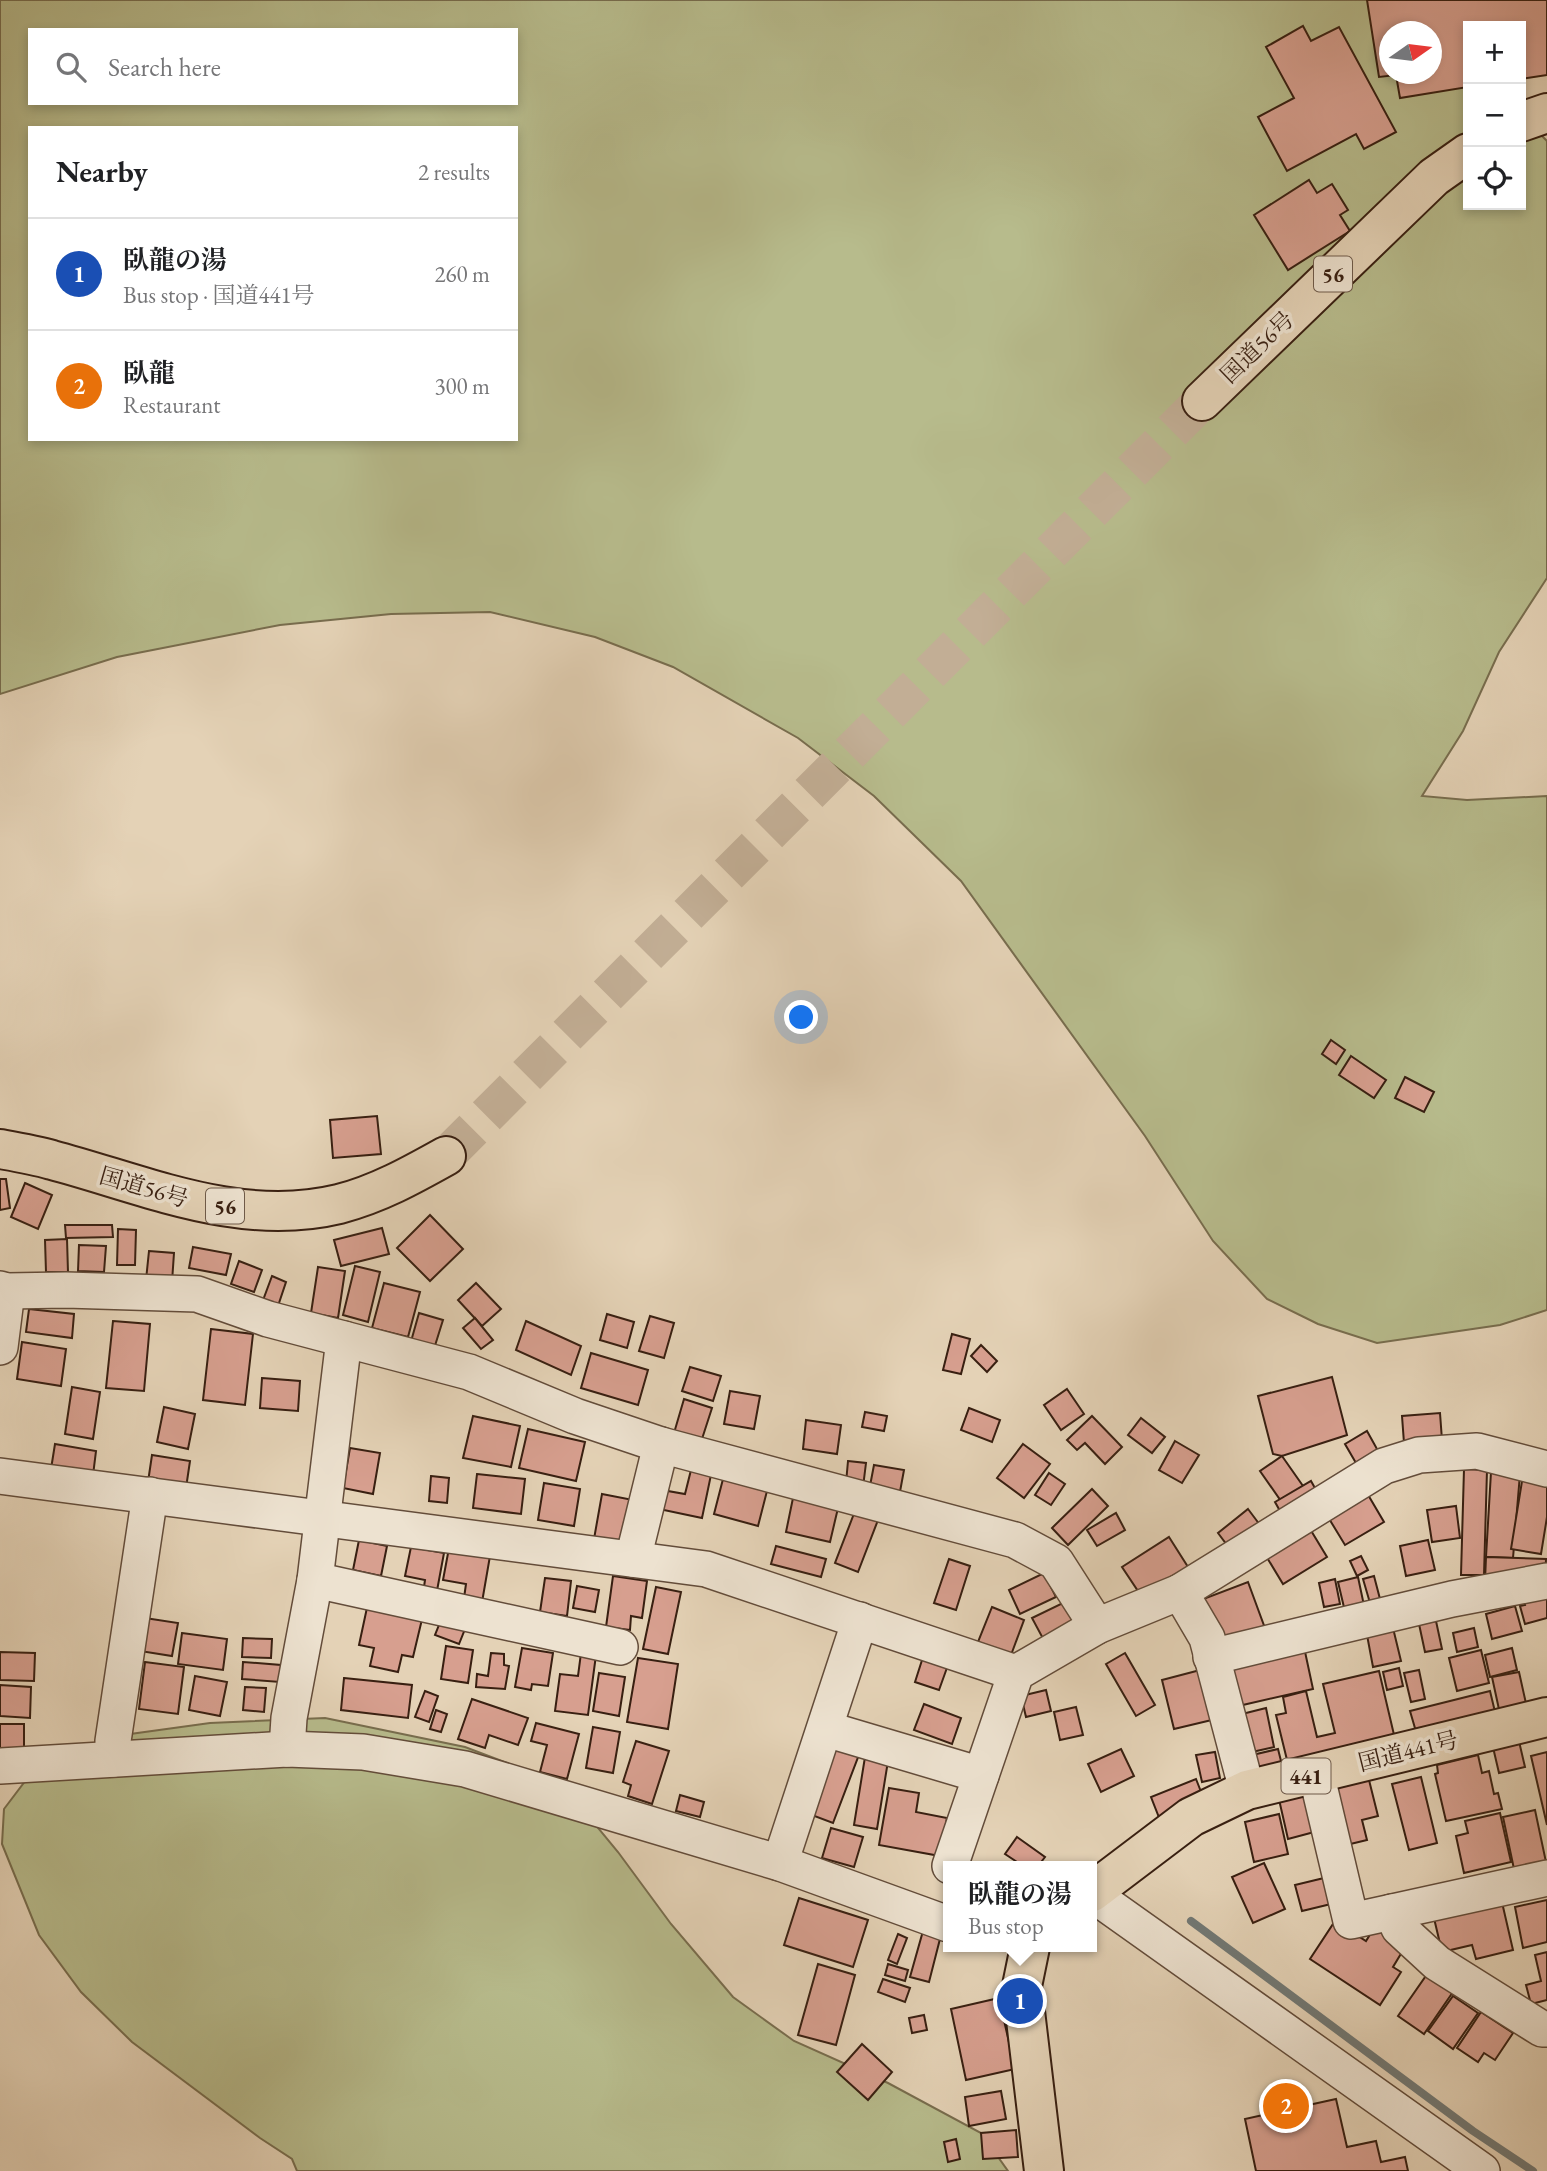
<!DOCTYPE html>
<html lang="en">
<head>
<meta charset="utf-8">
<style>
  body { margin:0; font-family:"EB Garamond","Noto Serif JP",serif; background:#f2f2f2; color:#202124 }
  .controls { position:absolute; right:21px; top:21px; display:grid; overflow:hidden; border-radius:0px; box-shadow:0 4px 10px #0003 }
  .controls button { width:63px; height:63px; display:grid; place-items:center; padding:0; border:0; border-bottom:2px solid #e0e0e0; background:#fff; color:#202124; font:35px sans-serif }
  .compass { position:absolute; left:1379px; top:21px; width:63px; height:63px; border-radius:50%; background:#fff; box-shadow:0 4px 10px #0003; rotate:76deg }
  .you { position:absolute; left:802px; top:1018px; width:24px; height:24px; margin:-18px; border:5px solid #fff; border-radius:50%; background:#1a73e8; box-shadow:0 0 0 10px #1a73e833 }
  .badge { display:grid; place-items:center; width:46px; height:46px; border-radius:50%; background:#db2777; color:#fff; font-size:23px; font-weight:700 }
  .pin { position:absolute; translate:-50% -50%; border:4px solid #fff; box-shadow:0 2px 7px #0006 }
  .popup { position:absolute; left:943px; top:1861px; width:154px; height:91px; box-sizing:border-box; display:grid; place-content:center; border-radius:0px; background:#fff; filter:drop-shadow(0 2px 5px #0005); font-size:23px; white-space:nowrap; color:#757577 }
  .popup b { font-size:26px; color:#202124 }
  .popup::after { content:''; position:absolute; left:50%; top:100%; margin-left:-14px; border:14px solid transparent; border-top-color:#fff }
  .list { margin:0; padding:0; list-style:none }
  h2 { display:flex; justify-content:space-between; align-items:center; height:91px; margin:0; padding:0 28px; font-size:30px }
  h2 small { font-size:23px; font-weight:400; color:#757577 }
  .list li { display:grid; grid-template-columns:46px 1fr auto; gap:21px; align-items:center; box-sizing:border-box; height:112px; padding:0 28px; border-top:2px solid #e0e0e0 }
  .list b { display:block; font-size:26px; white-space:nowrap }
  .list p { margin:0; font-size:23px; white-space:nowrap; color:#757577 }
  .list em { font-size:23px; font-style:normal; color:#757577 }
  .icon { flex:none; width:38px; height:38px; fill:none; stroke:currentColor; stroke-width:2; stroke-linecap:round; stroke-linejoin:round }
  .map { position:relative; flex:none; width:1547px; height:2171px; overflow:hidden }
  .search { position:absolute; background:#fff; box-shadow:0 4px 10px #0003; left:28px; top:28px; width:490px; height:77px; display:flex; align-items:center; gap:18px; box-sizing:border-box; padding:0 24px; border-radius:0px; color:#757577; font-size:26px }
  .panel { position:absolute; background:#fff; box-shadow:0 4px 10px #0003; left:28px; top:126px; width:490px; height:315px; border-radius:0px }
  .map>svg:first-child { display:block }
</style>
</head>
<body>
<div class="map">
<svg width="1547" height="2171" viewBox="0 0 1547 2171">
  <rect width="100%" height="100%" fill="#e4d2b6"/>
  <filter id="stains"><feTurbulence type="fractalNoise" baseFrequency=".00286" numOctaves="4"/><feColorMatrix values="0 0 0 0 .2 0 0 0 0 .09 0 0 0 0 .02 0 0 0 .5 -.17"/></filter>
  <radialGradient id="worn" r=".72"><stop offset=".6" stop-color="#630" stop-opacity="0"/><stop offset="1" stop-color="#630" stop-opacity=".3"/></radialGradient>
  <g fill="#b7bb8c" stroke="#786d4e" stroke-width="2" fill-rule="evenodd">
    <path d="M0,0H1432L1460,54L1468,63V205H1521V115L1547,141V578L1499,652L1463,731L1422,796L1467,800L1547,796V1310L1500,1325L1377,1343L1318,1324L1267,1299L1213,1241L1145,1136L961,881L874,796L798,738L673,667L595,637L490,612L391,614L280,625L117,657L0,694ZM30,30H516V103H30ZM1390,32H1432V74H1390ZM30,128H516V439H30Z"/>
    <polygon points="325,1718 465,1747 562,1784 618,1852 671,1924 733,1997 794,2041 888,2083 981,2133 1008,2171 297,2171 292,2159 260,2138 132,2042 81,1992 39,1935 2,1844 4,1809 32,1772 123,1735 210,1723"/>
  </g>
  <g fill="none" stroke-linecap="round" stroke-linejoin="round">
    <polyline stroke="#727975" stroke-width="8" points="1191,1921 1473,2131 1533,2171"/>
  </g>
  <g fill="#d79f8f" stroke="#381f11" stroke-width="2" fill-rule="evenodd">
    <path d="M1367,0H1547V75L1521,79V26H1468V87L1400,98L1396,75L1379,77ZM1390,32H1432V74H1390Z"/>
    <polygon points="1303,26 1311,41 1339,27 1396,132 1364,149 1356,134 1287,171 1258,117 1294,98 1266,47"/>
    <polygon points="1309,180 1317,193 1332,184 1348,210 1340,215 1350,231 1288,270 1254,215"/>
    <polygon points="1331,1040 1345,1050 1336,1064 1322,1054"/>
    <polygon points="1351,1056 1386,1080 1374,1098 1339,1075"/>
    <polygon points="1405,1077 1434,1092 1424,1112 1395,1098"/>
    <polygon points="377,1116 381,1154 333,1158 330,1120"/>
    <polygon points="0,1179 6,1179 10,1208 0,1210"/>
    <polygon points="25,1183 52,1195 38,1229 11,1217"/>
    <polygon points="430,1215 463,1249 430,1281 397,1248"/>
    <polygon points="65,1225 112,1225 113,1237 66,1238"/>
    <polygon points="382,1228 389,1254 341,1266 334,1240"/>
    <polygon points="118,1229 136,1230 135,1265 117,1265"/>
    <polygon points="67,1239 68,1272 46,1272 45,1240"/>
    <polygon points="79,1245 106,1246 104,1272 78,1271"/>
    <polygon points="193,1247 231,1254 226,1275 189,1268"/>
    <polygon points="149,1251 174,1253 172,1282 146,1280"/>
    <polygon points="239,1261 262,1270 254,1292 231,1284"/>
    <polygon points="355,1266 380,1272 368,1322 343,1315"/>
    <polygon points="318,1267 345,1271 338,1318 311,1313"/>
    <polygon points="272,1276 286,1282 277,1309 262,1303"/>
    <polygon points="384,1283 420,1292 408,1337 372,1328"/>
    <polygon points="476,1283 501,1309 482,1326 458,1300"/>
    <polygon points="29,1309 74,1314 72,1338 26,1332"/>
    <polygon points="419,1313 443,1320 433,1352 410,1345"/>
    <polygon points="607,1314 634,1322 627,1348 600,1340"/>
    <polygon points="650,1316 674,1323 664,1358 639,1351"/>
    <polygon points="475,1318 493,1340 481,1349 463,1328"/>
    <polygon points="113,1321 150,1324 144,1391 106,1388"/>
    <polygon points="526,1321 581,1346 571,1375 516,1350"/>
    <polygon points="211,1329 253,1334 245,1405 203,1400"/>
    <polygon points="952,1334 970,1339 961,1374 943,1370"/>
    <polygon points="22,1342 66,1349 61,1386 17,1379"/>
    <polygon points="981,1345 997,1361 987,1372 971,1356"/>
    <polygon points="591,1353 648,1370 638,1405 581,1388"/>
    <polygon points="690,1367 721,1376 713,1401 682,1391"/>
    <polygon points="1332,1377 1347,1435 1282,1456 1273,1454 1258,1396"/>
    <polygon points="262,1378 300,1381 298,1411 260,1408"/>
    <polygon points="72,1387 100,1392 93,1439 65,1434"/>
    <polygon points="1067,1389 1084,1414 1061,1430 1044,1405"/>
    <polygon points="730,1391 760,1396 754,1429 724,1424"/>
    <polygon points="684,1399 712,1408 701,1442 674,1433"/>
    <polygon points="164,1407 195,1414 188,1449 157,1442"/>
    <polygon points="969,1408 1000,1420 992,1442 961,1430"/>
    <polygon points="865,1412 887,1416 884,1431 862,1427"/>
    <polygon points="1440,1413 1442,1440 1404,1443 1402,1416"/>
    <polygon points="473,1416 520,1426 511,1467 463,1458"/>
    <polygon points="1092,1416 1122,1447 1105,1464 1085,1443 1077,1450 1067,1440"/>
    <polygon points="1141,1418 1165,1437 1152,1453 1128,1435"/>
    <polygon points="806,1420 841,1425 837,1454 803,1449"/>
    <polygon points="528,1429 585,1442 576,1481 519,1468"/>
    <polygon points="1367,1431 1382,1458 1360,1470 1345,1444"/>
    <polygon points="1175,1441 1199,1455 1182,1483 1159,1470"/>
    <polygon points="55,1444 96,1451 93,1475 51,1469"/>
    <polygon points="1023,1444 1050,1464 1024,1498 997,1478"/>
    <polygon points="350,1448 380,1453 373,1494 343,1488"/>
    <polygon points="152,1455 190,1461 186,1488 148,1482"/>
    <polygon points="1282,1456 1303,1486 1281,1501 1260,1471"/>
    <polygon points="848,1461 866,1463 863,1487 846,1483"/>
    <polygon points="874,1465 904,1470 899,1497 869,1491"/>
    <polygon points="692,1466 712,1470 702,1518 659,1509 662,1490 685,1494"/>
    <polygon points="1464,1469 1487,1470 1484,1575 1461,1575"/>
    <polygon points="1491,1472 1520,1474 1513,1558 1486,1557"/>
    <polygon points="1049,1473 1065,1484 1051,1505 1035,1495"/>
    <polygon points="477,1474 525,1479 521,1514 473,1508"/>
    <polygon points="1523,1475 1547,1487 1547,1517 1541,1554 1511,1549"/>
    <polygon points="431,1476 449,1478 447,1503 429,1501"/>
    <polygon points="723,1479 767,1491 758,1526 714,1514"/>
    <polygon points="1311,1481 1320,1497 1284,1518 1275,1502"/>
    <polygon points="544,1483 580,1489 574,1526 538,1520"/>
    <polygon points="1364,1488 1384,1522 1345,1545 1325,1512"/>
    <polygon points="1092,1489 1108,1506 1068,1545 1052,1528"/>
    <polygon points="602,1494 633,1500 625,1545 594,1539"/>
    <polygon points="793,1498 838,1508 830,1542 786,1532"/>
    <polygon points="1456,1506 1460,1538 1432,1542 1427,1510"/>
    <polygon points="1248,1509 1260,1525 1230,1549 1218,1533"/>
    <polygon points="855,1511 878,1520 858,1572 835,1563"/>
    <polygon points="1116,1513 1125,1530 1097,1546 1087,1530"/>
    <polygon points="1307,1524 1327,1557 1283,1584 1263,1551"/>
    <polygon points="1169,1537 1188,1567 1142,1597 1122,1567"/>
    <polygon points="359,1540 387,1546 381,1576 353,1570"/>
    <polygon points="1428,1540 1435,1570 1406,1576 1400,1546"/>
    <polygon points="776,1546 826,1559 821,1577 771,1564"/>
    <polygon points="411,1547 444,1553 436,1596 423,1594 425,1580 405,1576"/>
    <polygon points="449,1548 490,1556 481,1608 463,1605 466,1584 443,1580"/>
    <polygon points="1361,1556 1368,1570 1357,1576 1350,1561"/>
    <polygon points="1486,1557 1546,1559 1545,1583 1485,1581"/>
    <polygon points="949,1559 970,1566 956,1610 934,1603"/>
    <polygon points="1044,1573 1056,1597 1020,1614 1009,1590"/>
    <polygon points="613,1576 647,1581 642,1618 631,1616 630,1630 606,1627"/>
    <polygon points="1374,1576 1380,1599 1370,1603 1363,1579"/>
    <polygon points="1358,1577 1366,1615 1347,1620 1338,1582"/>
    <polygon points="545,1578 571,1581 567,1616 540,1612"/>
    <polygon points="1335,1579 1340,1604 1324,1607 1319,1583"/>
    <polygon points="1248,1582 1266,1631 1216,1650 1198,1601"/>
    <polygon points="577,1586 599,1590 595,1612 573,1608"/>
    <polygon points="656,1587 681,1592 668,1654 643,1649"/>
    <polygon points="1547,1594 1547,1618 1525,1624 1520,1606 1525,1605 1523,1596"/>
    <polygon points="1069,1600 1083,1629 1047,1646 1032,1618"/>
    <polygon points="368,1603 423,1615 413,1657 402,1655 398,1672 370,1666 374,1648 359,1645"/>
    <polygon points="1515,1606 1522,1631 1492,1639 1486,1614"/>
    <polygon points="992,1607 1024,1620 1011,1655 978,1642"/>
    <polygon points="145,1618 178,1623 172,1656 140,1651"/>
    <polygon points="441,1620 465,1629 459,1644 435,1635"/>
    <polygon points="1436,1621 1442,1649 1425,1652 1419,1624"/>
    <polygon points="1393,1628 1401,1661 1373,1667 1367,1635"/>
    <polygon points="1474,1628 1478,1647 1457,1652 1453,1633"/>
    <polygon points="182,1633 227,1639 223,1670 178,1664"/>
    <polygon points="243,1638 272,1639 271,1658 242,1657"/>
    <polygon points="446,1646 473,1650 468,1683 441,1679"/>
    <polygon points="1304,1647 1313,1689 1234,1707 1224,1664"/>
    <polygon points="522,1648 553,1653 548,1686 532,1684 531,1690 515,1687"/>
    <polygon points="1512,1648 1517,1670 1490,1677 1485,1655"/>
    <polygon points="1481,1650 1489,1683 1457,1691 1449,1658"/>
    <polygon points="0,1652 35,1653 34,1681 0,1680"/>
    <polygon points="491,1653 504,1654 504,1665 509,1666 505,1689 476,1687 477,1674 488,1676"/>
    <polygon points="581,1653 596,1655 588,1715 555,1711 560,1674 578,1676"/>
    <polygon points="1125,1653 1155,1705 1136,1716 1106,1664"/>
    <polygon points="923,1657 948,1665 939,1690 915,1682"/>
    <polygon points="638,1658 678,1664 668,1729 627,1722"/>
    <polygon points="145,1662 184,1667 178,1714 139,1709"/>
    <polygon points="243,1662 281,1665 280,1682 242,1679"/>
    <polygon points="1399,1668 1403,1686 1387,1690 1383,1672"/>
    <polygon points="1204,1669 1216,1719 1174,1729 1162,1680"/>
    <polygon points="1419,1670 1425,1699 1411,1702 1404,1673"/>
    <polygon points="1379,1671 1395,1739 1288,1764 1276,1715 1286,1713 1283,1697 1306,1691 1317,1737 1335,1733 1323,1684"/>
    <polygon points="1519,1672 1527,1708 1500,1714 1492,1677"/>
    <polygon points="599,1673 625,1677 619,1716 593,1711"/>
    <polygon points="195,1676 227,1682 220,1716 189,1710"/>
    <polygon points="344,1678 412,1685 408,1718 341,1710"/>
    <polygon points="0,1685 31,1687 30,1718 0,1716"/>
    <polygon points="245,1687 266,1688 264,1712 243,1710"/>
    <polygon points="1046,1690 1051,1711 1026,1717 1021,1696"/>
    <polygon points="425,1691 438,1696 429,1722 415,1717"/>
    <polygon points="1490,1691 1496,1716 1417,1735 1410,1711"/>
    <polygon points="472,1699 528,1718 518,1745 489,1735 485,1748 458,1739"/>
    <polygon points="924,1704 961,1718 952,1744 914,1730"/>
    <polygon points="1076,1707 1083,1735 1060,1740 1054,1712"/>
    <polygon points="1266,1708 1274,1747 1252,1752 1242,1714"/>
    <polygon points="436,1710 447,1714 441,1732 430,1729"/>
    <polygon points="536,1723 579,1734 567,1779 540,1772 547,1745 531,1741"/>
    <rect x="0" y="1724" width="24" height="28"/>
    <polygon points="593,1727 620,1732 613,1773 586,1768"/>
    <polygon points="1518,1737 1525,1767 1499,1773 1492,1743"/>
    <polygon points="636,1741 669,1751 652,1804 628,1796 631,1785 623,1782"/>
    <polygon points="836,1743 860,1752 833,1823 809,1814"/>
    <polygon points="1121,1749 1134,1776 1101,1792 1088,1764"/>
    <polygon points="1278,1749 1282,1765 1252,1771 1248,1756"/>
    <polygon points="1215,1752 1220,1778 1202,1782 1196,1755"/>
    <polygon points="1547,1752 1547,1825 1531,1756"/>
    <polygon points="1478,1755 1482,1773 1489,1771 1494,1794 1498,1793 1502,1809 1446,1821 1435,1774 1438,1773 1437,1765"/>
    <polygon points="865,1757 888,1761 877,1829 854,1825"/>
    <polygon points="1367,1772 1378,1816 1362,1820 1367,1840 1342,1846 1326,1783"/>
    <polygon points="1421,1777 1437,1843 1409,1850 1392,1784"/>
    <polygon points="1196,1779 1205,1802 1160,1820 1151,1797"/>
    <polygon points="889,1788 919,1793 916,1812 947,1818 940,1856 879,1845"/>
    <polygon points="1308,1788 1318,1831 1288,1839 1278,1795"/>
    <polygon points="680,1795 704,1802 700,1817 676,1811"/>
    <polygon points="1535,1810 1546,1862 1514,1869 1503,1817"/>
    <polygon points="1500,1813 1511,1862 1464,1873 1456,1836 1468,1833 1465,1821"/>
    <polygon points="1279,1814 1288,1854 1254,1862 1245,1822"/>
    <polygon points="831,1828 863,1837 854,1867 822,1858"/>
    <polygon points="1017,1837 1045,1857 1038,1866 1023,1866 1005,1854"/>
    <polygon points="1264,1863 1285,1909 1253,1923 1232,1877"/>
    <polygon points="1324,1878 1331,1904 1302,1911 1295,1885"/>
    <polygon points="799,1898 868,1920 853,1967 784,1945"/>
    <polygon points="1501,1898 1513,1950 1476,1959 1472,1945 1442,1952 1433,1914"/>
    <polygon points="1547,1900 1547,1942 1523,1948 1515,1907"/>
    <polygon points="1335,1921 1366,1941 1374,1928 1405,1947 1393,1967 1401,1972 1380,2005 1310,1959"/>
    <polygon points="923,1931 941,1935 929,1982 910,1977"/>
    <polygon points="898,1934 907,1938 897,1964 888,1960"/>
    <polygon points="1547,1952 1547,2000 1531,2004 1526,1985 1541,1981 1535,1955"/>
    <polygon points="818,1964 855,1975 836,2045 798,2035"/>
    <polygon points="888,1964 908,1970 905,1981 885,1975"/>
    <polygon points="1430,1970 1455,1989 1424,2034 1398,2016"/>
    <polygon points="883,1979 910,1988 905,2002 878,1992"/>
    <polygon points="1453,1996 1478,2013 1453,2049 1428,2031"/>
    <polygon points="999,1998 1015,2069 966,2080 951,2009"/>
    <polygon points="1481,2012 1513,2033 1495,2060 1484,2053 1478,2062 1457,2048"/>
    <polygon points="924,2015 927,2030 912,2033 909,2018"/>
    <polygon points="862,2044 892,2072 868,2100 837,2072"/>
    <polygon points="1001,2091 1006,2119 969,2126 965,2097"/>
    <polygon points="1336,2099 1347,2147 1376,2141 1381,2162 1405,2157 1408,2171 1256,2171 1245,2119"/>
    <polygon points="1016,2130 1018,2157 983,2159 981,2133"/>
    <polygon points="956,2139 960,2159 948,2162 944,2142"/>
  </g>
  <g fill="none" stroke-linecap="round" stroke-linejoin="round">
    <polyline stroke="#c2ae95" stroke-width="38" stroke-dasharray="38 19" stroke-linecap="butt" points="446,1156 1202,401"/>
    <g stroke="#634c3a" stroke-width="38">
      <g id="minor">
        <polyline points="0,1289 7,1291 66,1290 197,1294 268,1319 469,1372 575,1416 661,1445 1015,1540 1056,1562 1097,1626"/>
        <polyline points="0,1347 7,1291"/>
        <polyline points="0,1476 706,1569 1016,1673"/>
        <polyline points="633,1559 661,1445"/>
        <polyline points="315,1580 620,1647"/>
        <polyline points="1180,1592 1384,1466 1419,1455 1477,1451 1547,1469"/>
        <polyline points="1211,1657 1452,1599 1547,1581"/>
        <polyline points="826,1729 981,1775"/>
        <polyline points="287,1749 289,1718 315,1580 344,1339"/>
        <polyline points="113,1759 113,1741 150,1495"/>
        <polyline points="0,1766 287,1749 363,1752 465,1769 780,1863 948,1924"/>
        <polyline points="1316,1773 1351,1921 1547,1878"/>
        <polyline points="780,1863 860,1620"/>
        <polyline points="950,1866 1016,1673 1097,1626 1180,1592 1207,1638 1247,1790"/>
        <polyline points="1092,1894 1482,2171"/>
        <polyline points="1392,1912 1399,1928 1437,1963 1542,2029 1547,2029"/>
      </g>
    </g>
    <g stroke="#381f11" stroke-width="42">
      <g id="highway">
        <polyline points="1521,122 1547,113"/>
        <polyline points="1202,401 1434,177 1468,153"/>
        <path d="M0,1149C17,1152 35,1155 52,1160C146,1185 240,1228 339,1204C378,1194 412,1175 446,1156"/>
        <polyline points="1092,1892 1191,1817 1247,1790 1547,1717"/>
        <polyline points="1030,1947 1022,1986 1044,2171"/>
      </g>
    </g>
    <use href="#minor" stroke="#ede2d0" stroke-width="35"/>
    <use href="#highway" stroke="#e4d2b6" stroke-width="38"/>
  </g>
  <g text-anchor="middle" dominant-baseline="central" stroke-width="7" stroke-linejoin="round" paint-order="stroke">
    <g fill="#ede2d0" stroke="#6e5a4a" stroke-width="2">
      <rect x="1314" y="256.5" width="38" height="35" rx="5"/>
      <rect x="206" y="1188.5" width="38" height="35" rx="5"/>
      <rect x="1281.5" y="1758.5" width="49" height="35" rx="5"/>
    </g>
    <g font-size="21" font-weight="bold" fill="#381f11">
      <text x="1333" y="274">56</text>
      <text x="225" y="1206">56</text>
      <text x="1306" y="1776">441</text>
    </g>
    <g font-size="23" fill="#381f11" stroke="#ede2d0">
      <text transform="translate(1257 347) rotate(-44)">国道56号</text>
      <text transform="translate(144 1187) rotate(16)">国道56号</text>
      <text transform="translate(1408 1751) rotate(-14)">国道441号</text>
    </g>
  </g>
  <rect width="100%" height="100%" filter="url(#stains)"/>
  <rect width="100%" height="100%" fill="url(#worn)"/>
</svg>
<div class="controls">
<button>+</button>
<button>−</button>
<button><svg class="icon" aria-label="locate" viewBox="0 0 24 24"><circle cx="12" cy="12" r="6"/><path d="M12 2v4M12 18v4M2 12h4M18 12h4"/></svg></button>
</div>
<svg class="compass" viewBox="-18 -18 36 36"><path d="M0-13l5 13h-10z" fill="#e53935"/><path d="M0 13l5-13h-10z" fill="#757577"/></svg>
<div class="you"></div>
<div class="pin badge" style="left:1020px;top:2001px;background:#1a4fb4">1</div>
<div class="popup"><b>臥龍の湯</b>Bus stop</div>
<div class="pin badge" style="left:1286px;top:2106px;background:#e8710a">2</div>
<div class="search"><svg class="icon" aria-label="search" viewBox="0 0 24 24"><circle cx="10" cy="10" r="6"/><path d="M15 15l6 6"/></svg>Search here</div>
<section class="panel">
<h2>Nearby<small>2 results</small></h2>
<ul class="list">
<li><span class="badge" style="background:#1a4fb4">1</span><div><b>臥龍の湯</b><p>Bus stop · 国道441号</p></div><em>260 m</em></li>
<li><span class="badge" style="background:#e8710a">2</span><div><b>臥龍</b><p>Restaurant</p></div><em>300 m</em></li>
</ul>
</section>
</div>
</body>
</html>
